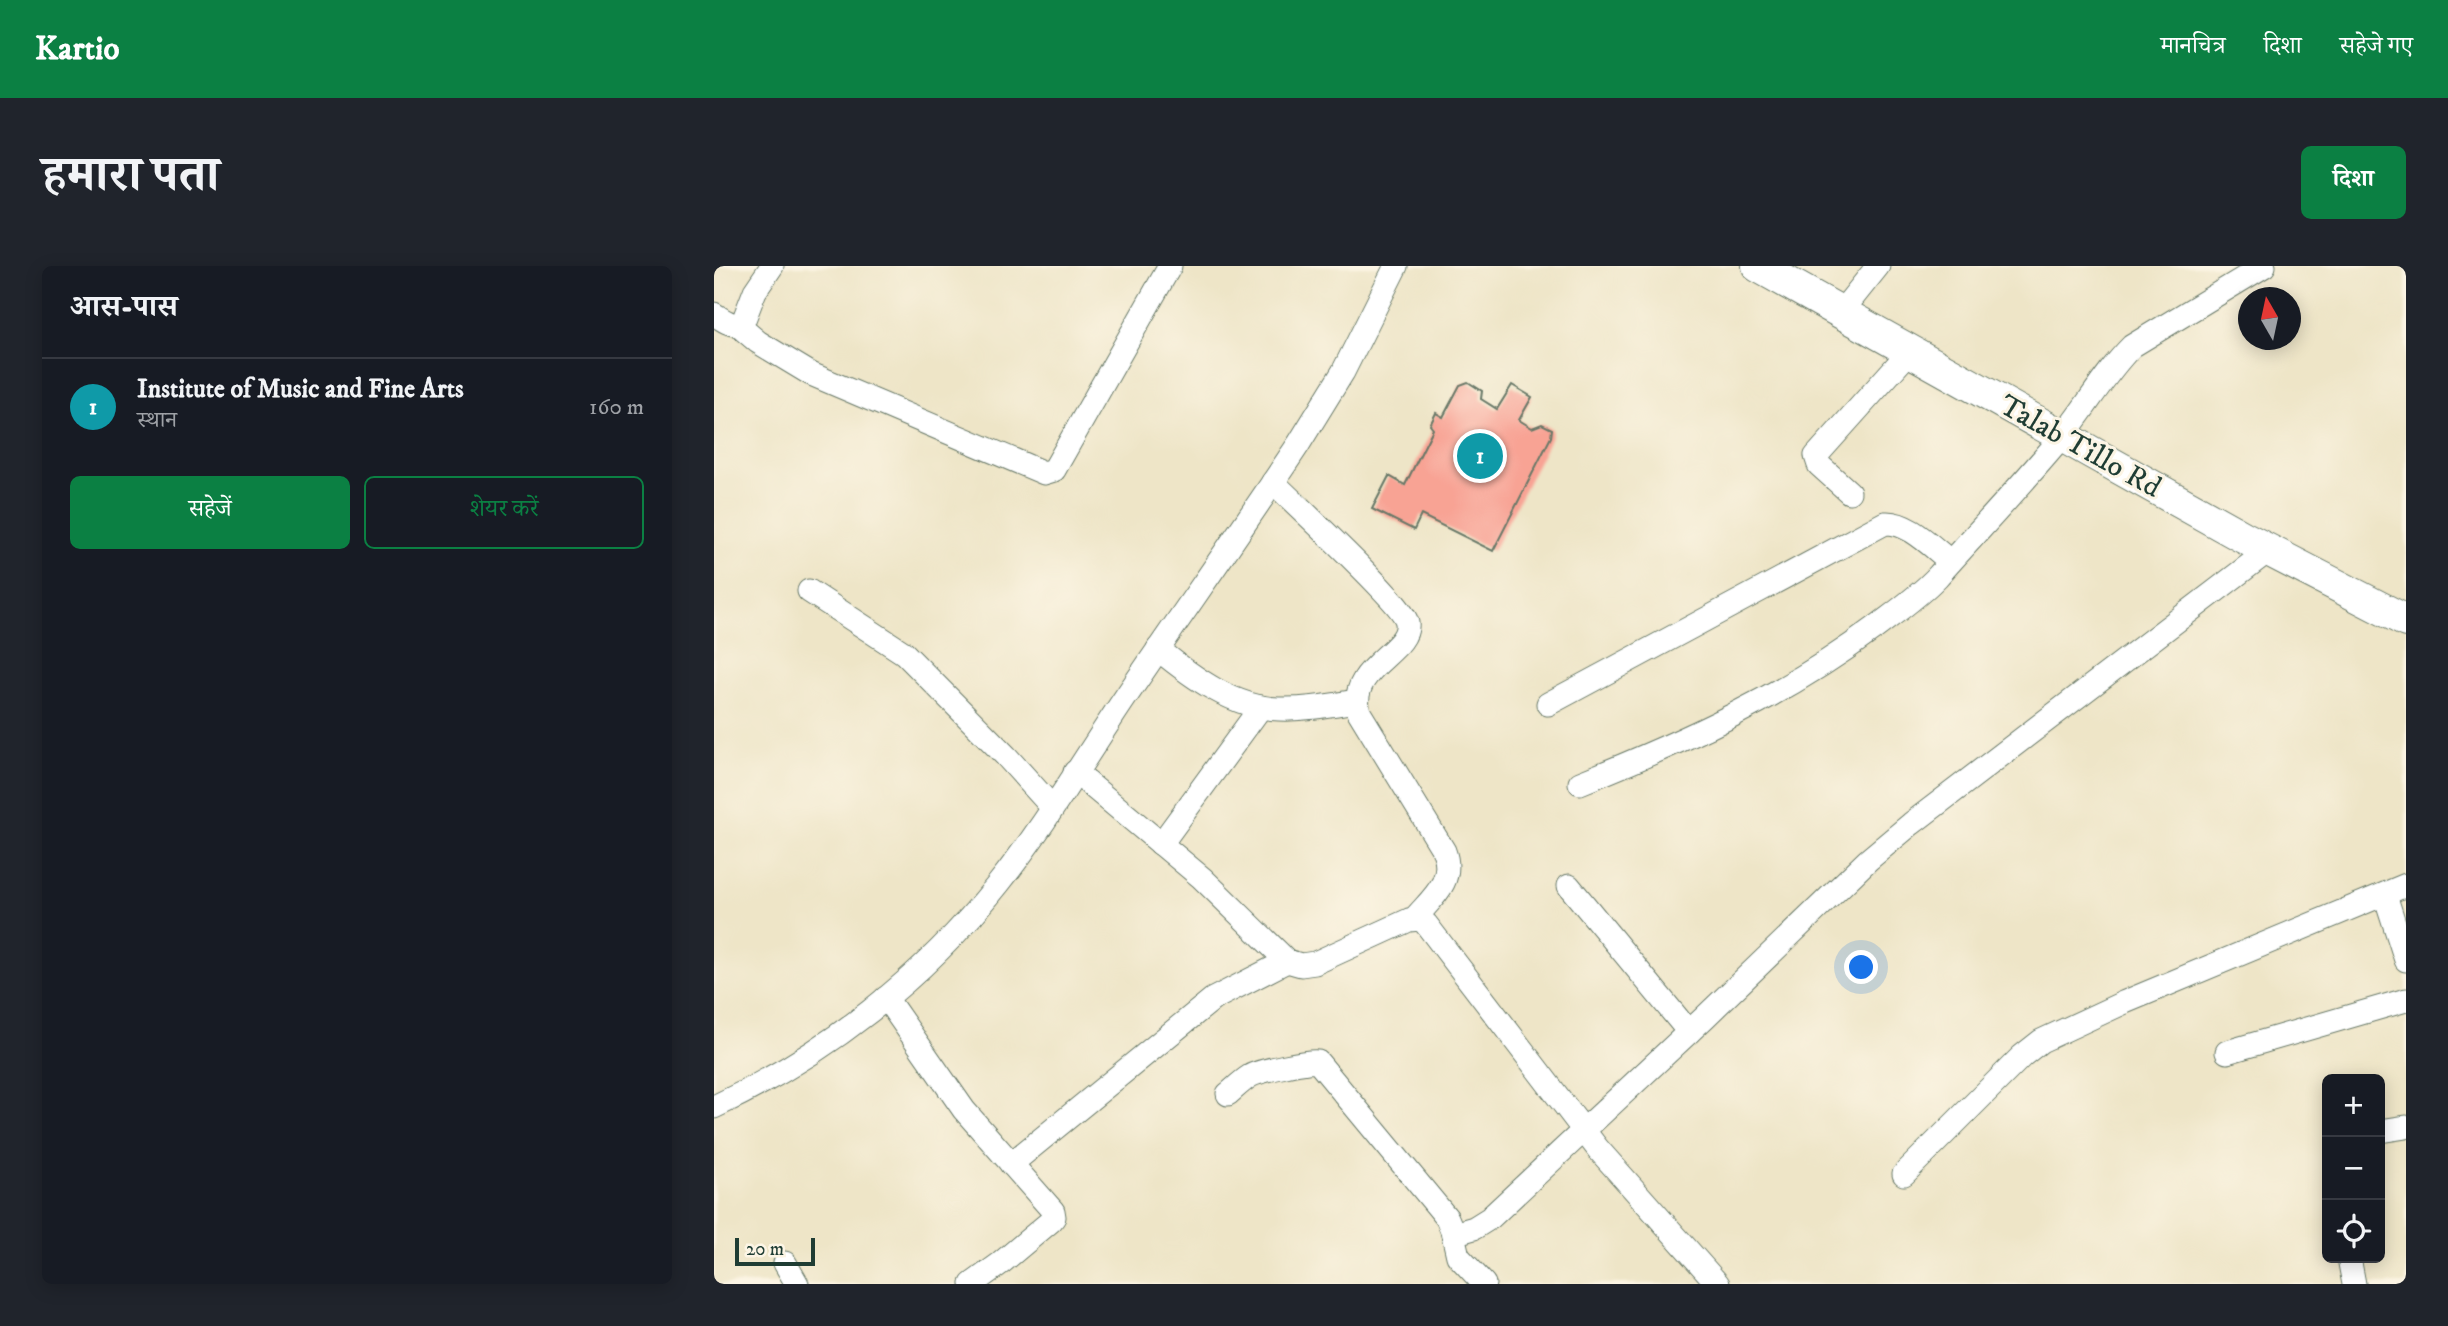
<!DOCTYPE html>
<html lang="hi">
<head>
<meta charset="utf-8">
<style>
  body { margin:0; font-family:"IM FELL DW Pica","Noto Serif Devanagari",serif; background:#20242c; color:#f1f3f6 }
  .controls { position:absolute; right:21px; bottom:21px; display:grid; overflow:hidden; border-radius:10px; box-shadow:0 4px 18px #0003 }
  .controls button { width:63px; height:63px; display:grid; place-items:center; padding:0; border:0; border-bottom:2px solid #363941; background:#171b24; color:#f1f3f6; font:35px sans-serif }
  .compass { position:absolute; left:1524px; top:21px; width:63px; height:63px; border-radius:50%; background:#171b24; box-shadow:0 4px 18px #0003; rotate:351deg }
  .scale { position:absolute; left:21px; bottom:18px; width:80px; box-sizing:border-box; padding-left:7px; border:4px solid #1f3d34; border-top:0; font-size:19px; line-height:24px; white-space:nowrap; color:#1f3d34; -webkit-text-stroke:5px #fcf5e5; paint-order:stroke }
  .you { position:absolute; left:1148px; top:702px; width:24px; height:24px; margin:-18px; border:5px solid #fff; border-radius:50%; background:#1a73e8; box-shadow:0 0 0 10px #1a73e833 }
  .badge { display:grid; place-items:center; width:46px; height:46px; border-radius:50%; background:#0b8043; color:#fff; font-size:23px; font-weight:700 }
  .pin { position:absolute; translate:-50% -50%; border:4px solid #fff; box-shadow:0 2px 7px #0006 }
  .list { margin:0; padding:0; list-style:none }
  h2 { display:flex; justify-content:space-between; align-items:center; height:91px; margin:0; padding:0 28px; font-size:30px }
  h2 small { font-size:23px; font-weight:400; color:#9ea1a6 }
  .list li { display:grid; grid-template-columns:46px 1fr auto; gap:21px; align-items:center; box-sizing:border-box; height:98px; padding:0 28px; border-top:2px solid #363941 }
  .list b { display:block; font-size:26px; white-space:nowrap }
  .list p { margin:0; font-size:23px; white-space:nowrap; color:#9ea1a6 }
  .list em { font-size:23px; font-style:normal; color:#9ea1a6 }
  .actions { display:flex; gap:14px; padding:21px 28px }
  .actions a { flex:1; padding:16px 0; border:2px solid #0b8043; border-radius:10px; text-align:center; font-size:24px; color:#0b8043 }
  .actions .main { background:#0b8043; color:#fff }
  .icon { flex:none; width:38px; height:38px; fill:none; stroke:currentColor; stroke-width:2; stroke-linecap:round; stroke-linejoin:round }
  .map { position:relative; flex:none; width:1692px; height:1018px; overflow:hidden; border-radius:10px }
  header { display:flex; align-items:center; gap:42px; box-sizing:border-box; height:98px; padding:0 35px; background:#0b8043; color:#fff }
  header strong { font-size:33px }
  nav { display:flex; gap:38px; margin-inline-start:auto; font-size:24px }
  .intro { display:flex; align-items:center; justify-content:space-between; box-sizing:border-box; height:168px; padding:0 42px }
  h1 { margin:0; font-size:49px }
  .button { padding:18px 32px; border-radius:10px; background:#0b8043; color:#fff; font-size:24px; font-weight:700 }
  main { display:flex; gap:42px; padding:0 42px }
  aside { flex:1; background:#171b24; border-radius:10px; box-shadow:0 4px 18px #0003 }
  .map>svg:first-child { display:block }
</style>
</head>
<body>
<header>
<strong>Kartio</strong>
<nav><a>मानचित्र</a><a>दिशा</a><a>सहेजे गए</a></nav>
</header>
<div class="intro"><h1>हमारा पता</h1><a class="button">दिशा</a></div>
<main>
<aside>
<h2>आस-पास<small></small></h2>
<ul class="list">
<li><span class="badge" style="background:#0f9aa8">1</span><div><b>Institute of Music and Fine Arts</b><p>स्थान</p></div><em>160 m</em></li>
</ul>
<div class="actions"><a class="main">सहेजें</a><a>शेयर करें</a></div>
</aside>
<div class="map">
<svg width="1692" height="1018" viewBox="0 0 1692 1018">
  <rect width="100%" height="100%" fill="#fcf5e5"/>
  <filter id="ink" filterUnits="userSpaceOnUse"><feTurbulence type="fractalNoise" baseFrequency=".0143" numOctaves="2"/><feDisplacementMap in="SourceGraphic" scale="14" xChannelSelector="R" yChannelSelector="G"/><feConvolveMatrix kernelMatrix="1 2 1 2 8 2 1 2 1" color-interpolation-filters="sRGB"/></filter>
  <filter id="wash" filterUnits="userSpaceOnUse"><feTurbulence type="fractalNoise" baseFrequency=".00686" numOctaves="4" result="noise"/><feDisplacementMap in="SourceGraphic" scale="28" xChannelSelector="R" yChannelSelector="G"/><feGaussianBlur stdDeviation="1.57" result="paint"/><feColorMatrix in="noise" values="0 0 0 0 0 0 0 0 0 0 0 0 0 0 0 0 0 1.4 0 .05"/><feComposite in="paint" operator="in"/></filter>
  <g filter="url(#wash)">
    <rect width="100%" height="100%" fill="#eee5c7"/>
    <g id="blocks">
      <polygon fill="#f8a394" points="754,116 768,125 767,133 783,143 798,119 818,131 805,154 818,162 828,158 838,163 837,171 779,285 707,249 700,264 658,243 675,210 691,219 719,163 716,159 722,147 729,151 746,119"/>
    </g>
  </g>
  <g filter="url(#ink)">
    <use href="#blocks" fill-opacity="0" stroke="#677867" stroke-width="2"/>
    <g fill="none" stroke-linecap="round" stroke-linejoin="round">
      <g stroke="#677867" stroke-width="25">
        <g id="street">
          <polyline points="1128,45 1164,0"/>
          <path d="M0,48C9,54 19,62 29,56L41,25L58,0"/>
          <polyline points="24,59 44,76 97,108 330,207 340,204 456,0"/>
          <path d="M559,216C579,236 691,339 693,357C697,386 633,401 645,446L730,585C741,615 719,631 701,652"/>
          <polyline points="1135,226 1105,199 1102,190 1196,85"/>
          <polyline points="95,325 190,387 292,490 338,541"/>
          <path d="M444,383C478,411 520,442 565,443C591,444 617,439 642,435"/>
          <path d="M834,438L1171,257C1194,255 1219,282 1236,295"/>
          <polyline points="361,506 488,612 573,695 587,699 601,697 695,654 706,653 712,658 884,883 1004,1018"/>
          <path d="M866,517C971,475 1070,430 1161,362C1182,346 1205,330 1223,311C1264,265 1307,220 1347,172C1372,142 1390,108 1418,80L1550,0"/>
          <polyline points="447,578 547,441"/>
          <polyline points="855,620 975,766"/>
          <polyline points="1671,629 1692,694"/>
          <polyline points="172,732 250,844 339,945 340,951 337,955 287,997 258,1018"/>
          <polyline points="1513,786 1692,734"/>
          <path d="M514,828C521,822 528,815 536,810C544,805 595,794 604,796L733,952L738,964L744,990L770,1018"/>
          <path d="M0,841C110,790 210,712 285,617C332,558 371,491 413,429C470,345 528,263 584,179L629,106L682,0"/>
          <polyline points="1666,865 1692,861"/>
          <polyline points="297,898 499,733 573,695"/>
          <polyline points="1190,908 1308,790 1327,775 1411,736 1692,619"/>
          <polyline points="739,968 760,962 776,952 990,752 1154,594 1197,558 1554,285"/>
          <polyline points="1635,992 1640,1018"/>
          <polyline points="71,997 83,1018"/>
        </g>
      </g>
      <g stroke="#677867" stroke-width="34">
        <polyline id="secondary" points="1044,0 1529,271 1692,355"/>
      </g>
      <use href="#street" stroke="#fff" stroke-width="23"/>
      <use href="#secondary" stroke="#fff" stroke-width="32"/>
    </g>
  </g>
  <g text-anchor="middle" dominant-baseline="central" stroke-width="6" stroke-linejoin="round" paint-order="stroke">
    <g font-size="30" fill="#1f3d34" stroke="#fcf5e5">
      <text transform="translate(1366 181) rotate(29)">Talab Tillo Rd</text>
    </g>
  </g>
</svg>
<div class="controls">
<button>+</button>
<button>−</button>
<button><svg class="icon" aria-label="locate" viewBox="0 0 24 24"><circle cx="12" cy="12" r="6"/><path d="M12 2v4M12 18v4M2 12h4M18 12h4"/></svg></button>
</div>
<svg class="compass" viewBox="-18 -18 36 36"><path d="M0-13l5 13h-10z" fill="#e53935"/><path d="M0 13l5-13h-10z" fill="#9ea1a6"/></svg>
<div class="scale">20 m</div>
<div class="you"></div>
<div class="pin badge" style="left:766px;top:190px;background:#0f9aa8">1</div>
</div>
</main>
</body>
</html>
